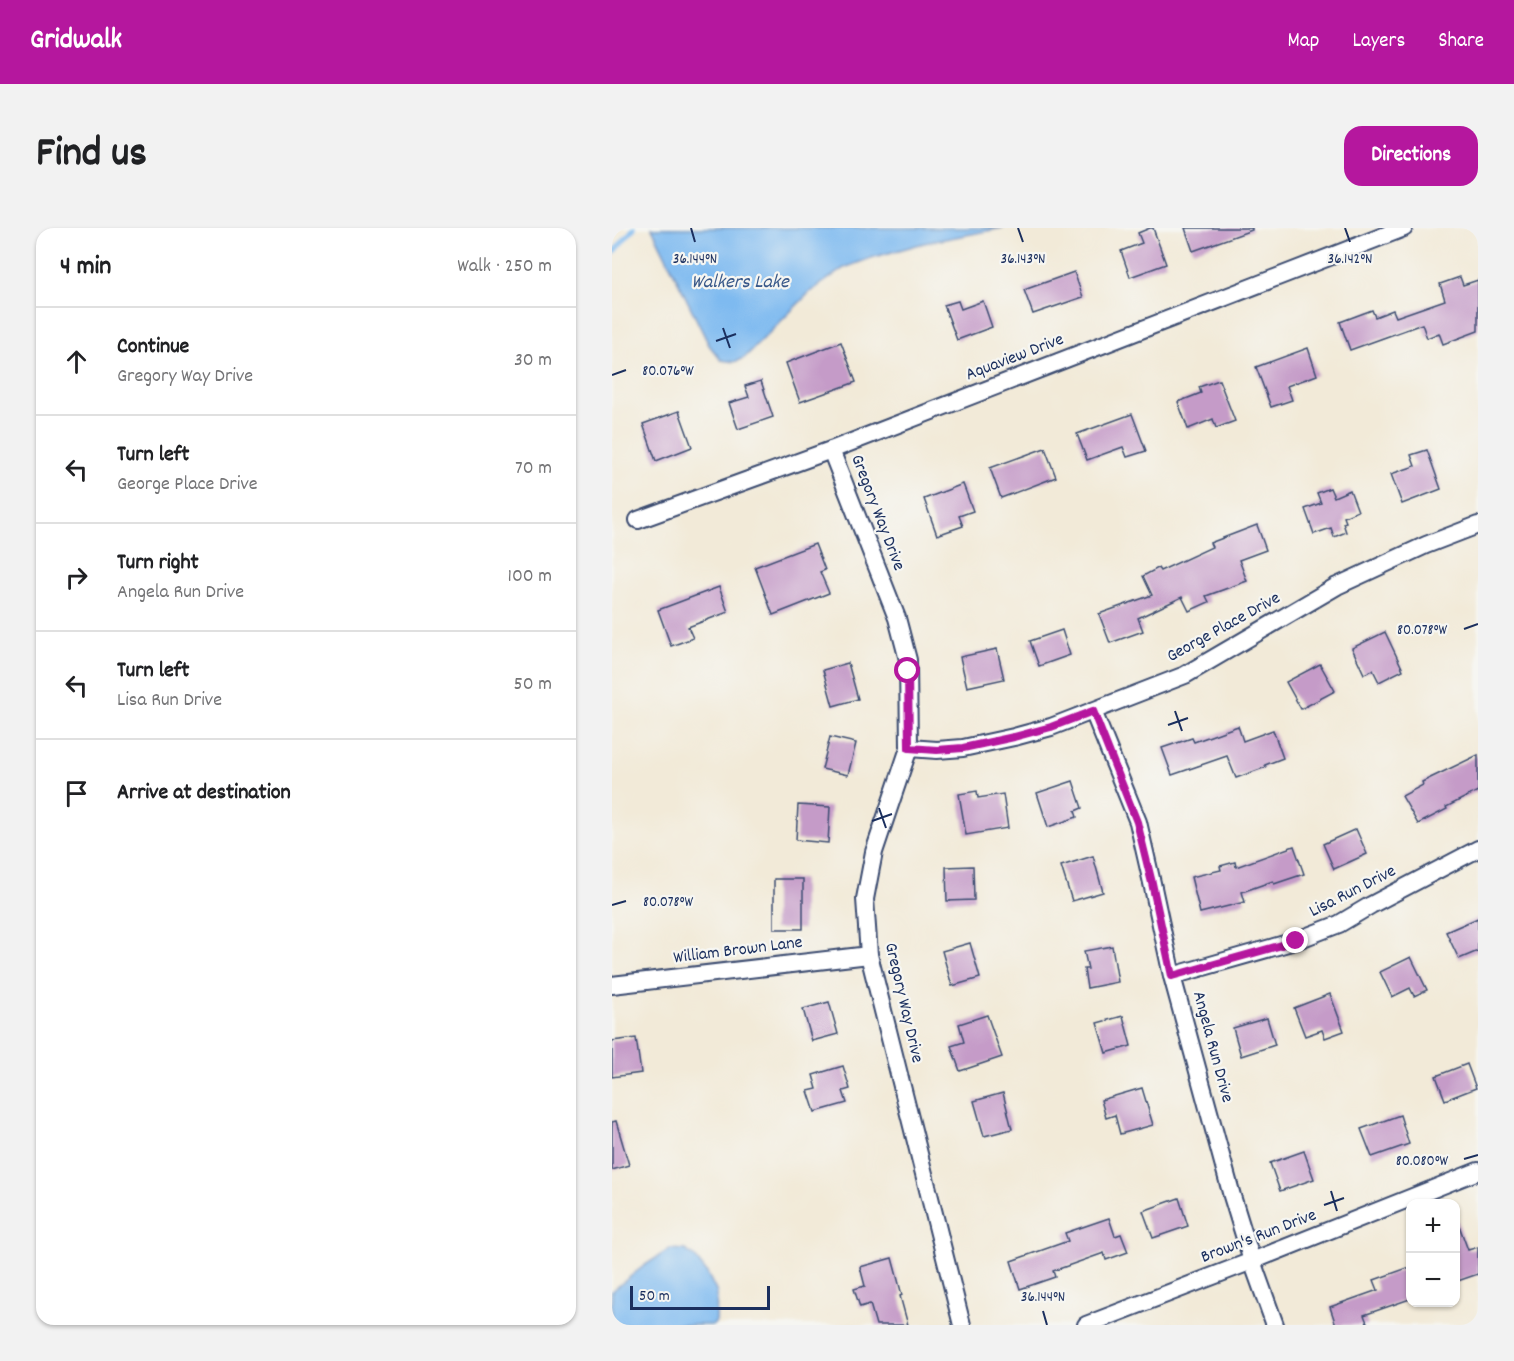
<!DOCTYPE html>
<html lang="en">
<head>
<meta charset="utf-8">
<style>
  body { margin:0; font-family:Dekko,sans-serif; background:#f2f2f2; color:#202124 }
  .controls { position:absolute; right:18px; bottom:18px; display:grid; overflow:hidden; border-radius:12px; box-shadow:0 2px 4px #0004 }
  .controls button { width:54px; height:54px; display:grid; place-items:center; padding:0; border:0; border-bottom:2px solid #e0e0e0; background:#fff; color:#202124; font:30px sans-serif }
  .scale { position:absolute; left:18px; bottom:15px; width:140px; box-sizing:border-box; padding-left:6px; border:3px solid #1b2f5e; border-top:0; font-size:16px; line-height:21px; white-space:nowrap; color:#1b2f5e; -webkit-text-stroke:4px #f6f6f2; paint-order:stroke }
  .stop { position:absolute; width:18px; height:18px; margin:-14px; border:4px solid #b5179e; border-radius:50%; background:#fff }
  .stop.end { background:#b5179e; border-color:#fff; box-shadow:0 2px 6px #0008 }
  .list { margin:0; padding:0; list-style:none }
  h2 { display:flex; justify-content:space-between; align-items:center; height:78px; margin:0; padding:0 24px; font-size:26px }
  h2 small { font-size:20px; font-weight:400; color:#757577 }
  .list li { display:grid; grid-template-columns:39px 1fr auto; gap:18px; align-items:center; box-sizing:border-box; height:108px; padding:0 24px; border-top:2px solid #e0e0e0 }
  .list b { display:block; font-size:22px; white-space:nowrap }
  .list p { margin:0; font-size:20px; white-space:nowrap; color:#757577 }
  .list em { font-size:20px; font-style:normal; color:#757577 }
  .icon { flex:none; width:33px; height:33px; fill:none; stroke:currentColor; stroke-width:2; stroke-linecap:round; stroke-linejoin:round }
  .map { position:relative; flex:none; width:866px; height:1097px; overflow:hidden; border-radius:18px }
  header { display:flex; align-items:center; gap:36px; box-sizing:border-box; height:84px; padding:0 30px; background:#b5179e; color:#fff }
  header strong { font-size:28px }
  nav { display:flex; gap:33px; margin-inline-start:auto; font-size:21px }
  .intro { display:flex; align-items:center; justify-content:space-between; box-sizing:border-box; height:144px; padding:0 36px }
  h1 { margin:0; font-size:42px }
  .button { padding:15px 27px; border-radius:18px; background:#b5179e; color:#fff; font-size:21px; font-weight:700 }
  main { display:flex; gap:36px; padding:0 36px }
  aside { flex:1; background:#fff; border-radius:18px; box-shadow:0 2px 4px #0004 }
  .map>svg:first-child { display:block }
</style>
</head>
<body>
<header>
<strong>Gridwalk</strong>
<nav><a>Map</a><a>Layers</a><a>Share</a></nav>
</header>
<div class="intro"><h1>Find us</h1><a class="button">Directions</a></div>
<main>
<aside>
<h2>4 min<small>Walk · 250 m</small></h2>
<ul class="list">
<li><svg class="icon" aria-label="ahead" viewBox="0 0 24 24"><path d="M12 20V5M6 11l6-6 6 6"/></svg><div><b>Continue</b><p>Gregory Way Drive</p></div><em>30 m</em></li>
<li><svg class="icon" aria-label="left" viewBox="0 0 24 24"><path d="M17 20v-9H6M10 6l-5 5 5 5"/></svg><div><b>Turn left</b><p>George Place Drive</p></div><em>70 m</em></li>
<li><svg class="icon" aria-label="right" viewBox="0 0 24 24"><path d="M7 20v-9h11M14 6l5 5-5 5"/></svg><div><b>Turn right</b><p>Angela Run Drive</p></div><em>100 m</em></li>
<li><svg class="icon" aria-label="left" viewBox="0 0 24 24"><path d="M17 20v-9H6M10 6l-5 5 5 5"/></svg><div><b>Turn left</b><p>Lisa Run Drive</p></div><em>50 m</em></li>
<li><svg class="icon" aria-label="arrive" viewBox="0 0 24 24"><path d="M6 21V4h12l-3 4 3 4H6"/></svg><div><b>Arrive at destination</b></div></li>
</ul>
</aside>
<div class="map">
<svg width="866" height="1097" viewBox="0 0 866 1097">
  <rect width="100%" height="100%" fill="#f6f6f2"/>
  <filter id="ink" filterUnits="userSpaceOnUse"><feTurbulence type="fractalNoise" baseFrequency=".0167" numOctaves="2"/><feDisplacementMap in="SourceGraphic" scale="12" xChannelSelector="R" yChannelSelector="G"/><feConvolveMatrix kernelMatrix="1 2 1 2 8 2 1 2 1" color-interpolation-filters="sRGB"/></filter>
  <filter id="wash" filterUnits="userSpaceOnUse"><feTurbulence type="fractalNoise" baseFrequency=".008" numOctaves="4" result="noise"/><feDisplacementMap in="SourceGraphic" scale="24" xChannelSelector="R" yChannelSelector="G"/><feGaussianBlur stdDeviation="1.35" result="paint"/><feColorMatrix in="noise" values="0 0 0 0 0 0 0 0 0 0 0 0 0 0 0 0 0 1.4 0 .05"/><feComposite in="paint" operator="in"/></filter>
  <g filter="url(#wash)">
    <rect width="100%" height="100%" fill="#f2ead8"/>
    <g fill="#7ebaf0" stroke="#4c74a7" stroke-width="1.5">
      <polygon points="40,0 391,0 312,15 259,30 232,40 198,64 132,130 122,134 109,132 97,117"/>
      <polygon points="58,1021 73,1022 82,1028 95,1045 105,1065 104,1094 101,1097 0,1097 0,1063 33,1037"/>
    </g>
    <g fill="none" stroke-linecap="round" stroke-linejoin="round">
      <polyline stroke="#7ebaf0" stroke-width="5" points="0,26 22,0"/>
    </g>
    <g id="blocks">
      <g fill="#c59bc8">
        <polygon points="538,0 541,0 554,36 518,49 509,23 530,15 526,5"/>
        <polygon points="573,0 640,0 640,2 581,23"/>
        <polygon points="462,44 471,69 421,86 412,62"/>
        <polygon points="848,49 851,57 866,52 866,103 831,116 827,105 815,110 810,96 738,122 728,94 760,82 763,89 781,82 784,89 833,72 828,56"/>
        <polygon points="346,73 349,81 371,73 380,99 345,112 332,77"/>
        <polygon points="229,114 244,154 188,174 174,135"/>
        <polygon points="696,120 705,147 675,158 680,172 659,179 644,139"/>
        <polygon points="607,152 623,193 604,200 601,191 576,201 566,174 589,165 587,159"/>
        <polygon points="149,153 161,189 126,201 117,175 137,169 133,158"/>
        <polygon points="67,183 80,219 44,233 31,196"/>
        <polygon points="520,186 534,223 515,229 511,219 475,232 465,206"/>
        <polygon points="433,220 444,249 389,270 378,240"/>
        <polygon points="815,222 829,261 790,276 779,246 803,238 799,227"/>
        <polygon points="351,256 361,283 347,288 351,298 325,307 312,271"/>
        <polygon points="718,260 722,269 738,262 746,283 732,289 734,294 731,295 734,304 722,309 719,300 702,306 693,281 709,275 705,265"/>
        <polygon points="645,297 654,322 627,332 635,353 594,368 597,374 577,383 570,369 526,390 531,403 498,415 487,386 540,367 531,348 546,340 548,343 600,319 598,315"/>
        <polygon points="203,316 213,342 208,344 217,365 161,387 143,339"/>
        <polygon points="107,359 116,384 76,399 81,410 59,418 46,382"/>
        <polygon points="450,402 458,427 427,438 418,413"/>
        <polygon points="773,404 791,442 767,454 761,442 752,446 740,420"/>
        <polygon points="385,421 392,451 355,459 348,429"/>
        <polygon points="236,435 246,471 221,478 211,442"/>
        <polygon points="708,436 723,463 689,481 674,454"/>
        <polygon points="626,498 631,513 661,502 671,530 653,537 654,539 624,550 615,528 560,547 550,520 580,510 582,514"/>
        <polygon points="218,509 244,515 236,547 210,541"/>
        <polygon points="866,527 866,563 834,579 835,581 806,596 790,568 811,557 810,554"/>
        <polygon points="461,553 470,580 463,583 465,589 436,599 425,565"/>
        <polygon points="365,563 366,570 391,566 396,600 354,607 347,566"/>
        <polygon points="186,577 218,579 216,615 184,612"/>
        <polygon points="744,601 755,626 722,641 711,616"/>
        <polygon points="682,618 692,646 662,656 661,653 630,664 633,674 588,685 579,649 609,642 608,638 623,634 624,639"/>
        <polygon points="481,628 491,664 460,673 449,638"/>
        <polygon points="361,638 362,672 335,673 334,639"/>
        <rect x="162" y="651" width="29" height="50"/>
        <polygon points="866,690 866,723 847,731 834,704"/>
        <polygon points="358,715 368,750 340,758 330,723"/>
        <polygon points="500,718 506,754 475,760 472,741 476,741 472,723"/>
        <polygon points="799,729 815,762 802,768 798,760 780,769 768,744"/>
        <polygon points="718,766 732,803 713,810 710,802 693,808 682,780"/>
        <polygon points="217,774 226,806 200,813 191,781"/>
        <polygon points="375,787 390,829 348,843 339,818 352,814 347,796"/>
        <polygon points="511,788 519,818 494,825 485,795"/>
        <polygon points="655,790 663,817 629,828 621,800"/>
        <polygon points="24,810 29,845 0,849 0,813"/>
        <polygon points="855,836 864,860 833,872 824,848"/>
        <polygon points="231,838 238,861 231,863 235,875 203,884 196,863 205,861 201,847"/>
        <polygon points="530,860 541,897 508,906 503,887 494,890 489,872"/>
        <polygon points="391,865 400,901 372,908 362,873"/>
        <polygon points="788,887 797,916 760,929 749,901"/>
        <polygon points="4,893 17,937 0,942 0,894"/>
        <polygon points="692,923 702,951 668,963 658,935"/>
        <polygon points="567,970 576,998 541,1010 531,983"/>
        <polygon points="497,990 503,1008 509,1006 516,1024 494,1032 492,1025 441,1043 443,1049 408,1061 399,1033 456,1013 453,1005"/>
        <polygon points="843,992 845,992 856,1022 866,1019 866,1046 843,1054"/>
        <polygon points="280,1030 290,1067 288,1068 296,1097 264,1097 258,1076 248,1079 242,1061 253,1058 248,1039"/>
        <polygon points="798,1039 798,1071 752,1087 756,1097 724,1097 718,1079 766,1062 762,1052"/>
      </g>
    </g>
  </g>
  <g filter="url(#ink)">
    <use href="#blocks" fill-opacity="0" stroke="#3b4b70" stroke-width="1.5"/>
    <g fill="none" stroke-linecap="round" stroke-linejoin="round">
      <g stroke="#3b4b70" stroke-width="20">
        <g id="street">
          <polyline points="219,222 285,390 296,432 297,520 262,624 253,671 257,727 350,1097"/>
          <polyline points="26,292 219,222 792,0"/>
          <polyline points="481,483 526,594 540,655 560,748 620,968 640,1033 663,1097"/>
          <polyline points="297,520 325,522 351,520 402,509 439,499 573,447 725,358 814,317 866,297"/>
          <polyline points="560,748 683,713 727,696 759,677 866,621"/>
          <polyline points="0,757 257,727"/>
          <polyline points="474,1097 640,1033 866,943"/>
        </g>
      </g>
      <use href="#street" stroke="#fff" stroke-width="16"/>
    </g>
  </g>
  <g fill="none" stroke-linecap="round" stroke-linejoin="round" filter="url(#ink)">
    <polyline stroke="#b5179e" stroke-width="8" points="296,443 297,520 325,522 351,520 402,509 439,499 481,483 525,594 540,655 560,748 684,713"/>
  </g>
  <path fill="none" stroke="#1b2f5e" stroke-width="2" d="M79,0L83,14M406,0L411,14M733,0L738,14M111,100L118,120M104,113L124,106M0,147L14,142M852,401L866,396M563,483L570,503M556,497L576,490M267,580L274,600M260,593L280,586M0,677L14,673M852,931L866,927M719,963L725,983M712,977L732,970M431,1083L435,1097"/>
  <g text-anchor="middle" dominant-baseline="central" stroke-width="4.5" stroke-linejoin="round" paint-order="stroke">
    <g font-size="18" fill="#1b2f5e" stroke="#f6f6f2">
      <text transform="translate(403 130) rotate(-21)">Aquaview Drive</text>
      <text transform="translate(265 285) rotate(69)">Gregory Way Drive</text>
      <text transform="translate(612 400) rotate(-29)">George Place Drive</text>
      <text transform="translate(741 664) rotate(-27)">Lisa Run Drive</text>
      <text transform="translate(126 723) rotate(-7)">William Brown Lane</text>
      <text transform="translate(291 775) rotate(77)">Gregory Way Drive</text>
      <text transform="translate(600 819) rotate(75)">Angela Run Drive</text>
      <text transform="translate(647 1009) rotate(-21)">Brown's Run Drive</text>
    </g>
    <g font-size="20" font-style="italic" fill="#39598a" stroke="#f6f6f2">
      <text x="128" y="55">Walkers Lake</text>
    </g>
  </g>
  <g font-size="15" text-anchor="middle" fill="#1b2f5e" stroke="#f6f6f2" stroke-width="4.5" stroke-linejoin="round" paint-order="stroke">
    <text x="83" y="35">36.144°N</text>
    <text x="411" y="35">36.143°N</text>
    <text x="738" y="35">36.142°N</text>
    <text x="56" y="147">80.076°W</text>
    <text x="810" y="406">80.078°W</text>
    <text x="56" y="678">80.078°W</text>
    <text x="810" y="937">80.080°W</text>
    <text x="431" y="1073">36.144°N</text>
  </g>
</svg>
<div class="controls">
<button>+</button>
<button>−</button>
</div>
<div class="scale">50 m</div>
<div class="stop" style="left:296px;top:443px"></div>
<div class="stop end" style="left:684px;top:713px"></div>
</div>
</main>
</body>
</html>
